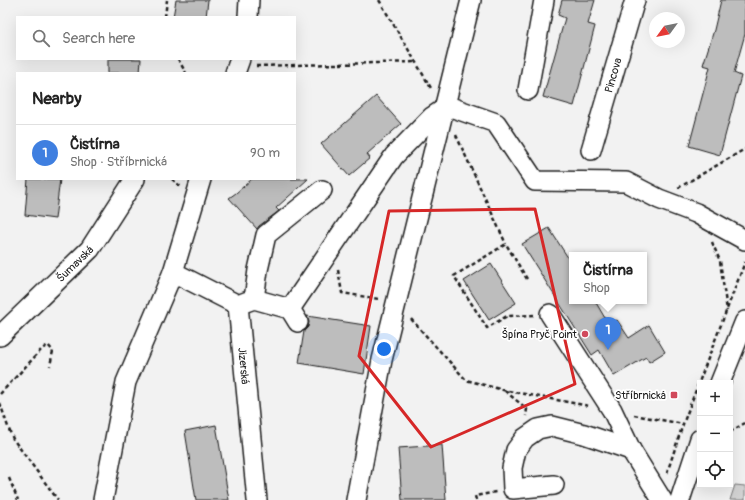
<!DOCTYPE html>
<html lang="en">
<head>
<meta charset="utf-8">
<style>
  body { margin:0; font-family:Pangolin,sans-serif; background:#f6f6f6; color:#222 }
  .controls { position:absolute; right:12px; bottom:12px; display:grid; overflow:hidden; border-radius:0px; box-shadow:0 4px 16px #0002 }
  .controls button { width:36px; height:36px; display:grid; place-items:center; padding:0; border:0; border-bottom:1px solid #e0e0e0; background:#fff; color:#222; font:20px sans-serif }
  .compass { position:absolute; left:649px; top:12px; width:36px; height:36px; border-radius:50%; background:#fff; box-shadow:0 4px 16px #0002; rotate:237deg }
  .you { position:absolute; left:384px; top:349px; width:14px; height:14px; margin:-10px; border:3px solid #fff; border-radius:50%; background:#1a73e8; box-shadow:0 0 0 6px #1a73e833 }
  .badge { display:grid; place-items:center; width:26px; height:26px; border-radius:50%; background:#ea580c; color:#fff; font-size:13px; font-weight:700 }
  .pin { position:absolute; translate:-50% -33px; filter:drop-shadow(0 1px 2px #0008) }
  .pin::after { content:''; position:absolute; top:21px; width:14px; height:12px; background:inherit; clip-path:polygon(0 0,100% 0,50% 100%) }
  .popup { position:absolute; left:569px; top:252px; width:78px; height:52px; box-sizing:border-box; display:grid; place-content:center; border-radius:0px; background:#fff; filter:drop-shadow(0 1px 3px #0005); font-size:13px; white-space:nowrap; color:#767676 }
  .popup b { font-size:15px; color:#222 }
  .popup::after { content:''; position:absolute; left:50%; top:100%; margin-left:-8px; border:8px solid transparent; border-top-color:#fff }
  .list { margin:0; padding:0; list-style:none }
  h2 { display:flex; justify-content:space-between; align-items:center; height:52px; margin:0; padding:0 16px; font-size:17px }
  h2 small { font-size:13px; font-weight:400; color:#767676 }
  .list li { display:grid; grid-template-columns:26px 1fr auto; gap:12px; align-items:center; box-sizing:border-box; height:56px; padding:0 16px; border-top:1px solid #e0e0e0 }
  .list b { display:block; font-size:15px; white-space:nowrap }
  .list p { margin:0; font-size:13px; white-space:nowrap; color:#767676 }
  .list em { font-size:13px; font-style:normal; color:#767676 }
  .icon { flex:none; width:22px; height:22px; fill:none; stroke:currentColor; stroke-width:2; stroke-linecap:round; stroke-linejoin:round }
  .map { position:relative; flex:none; width:745px; height:500px; overflow:hidden }
  .search { position:absolute; background:#fff; box-shadow:0 4px 16px #0002; left:16px; top:16px; width:280px; height:44px; display:flex; align-items:center; gap:10px; box-sizing:border-box; padding:0 14px; border-radius:0px; color:#767676; font-size:15px }
  .panel { position:absolute; background:#fff; box-shadow:0 4px 16px #0002; left:16px; top:72px; width:280px; height:108px; border-radius:0px }
  .map>svg:first-child { display:block }
</style>
</head>
<body>
<div class="map">
<svg width="745" height="500" viewBox="0 0 745 500">
  <rect width="100%" height="100%" fill="#f2f2f2"/>
  <filter id="ink" filterUnits="userSpaceOnUse"><feTurbulence type="fractalNoise" baseFrequency=".025" numOctaves="2"/><feDisplacementMap in="SourceGraphic" scale="8" xChannelSelector="R" yChannelSelector="G"/><feConvolveMatrix kernelMatrix="1 2 1 2 8 2 1 2 1" color-interpolation-filters="sRGB"/></filter>
  <g filter="url(#ink)">
    <polygon fill="#d2d2d2" stroke="#777" points="735,485 745,486 745,500 730,500"/>
    <g fill="#bdbdbd" stroke="#1c1c1c">
      <polygon points="176,0 208,0 206,17 173,17"/>
      <polygon points="562,0 595,0 588,24 595,26 574,106 543,97 565,18 558,15"/>
      <polygon points="721,0 745,0 745,34 734,73 741,76 720,155 689,146 710,67 703,65 714,30"/>
      <polygon points="108,59 141,59 140,73 108,73"/>
      <polygon points="376,96 401,124 367,154 370,158 349,176 321,144"/>
      <polygon points="28,179 60,179 55,219 25,215"/>
      <polygon points="252,179 308,179 276,208 279,211 259,226 257,229 229,198 236,193"/>
      <polygon points="549,228 572,264 572,301 595,301 609,325 617,320 629,338 649,325 665,352 649,362 646,357 614,376 599,350 592,355 522,244"/>
      <polygon points="491,264 516,303 489,320 464,281"/>
      <polygon points="307,316 371,326 364,374 299,363 304,331 308,327 309,322"/>
      <polygon points="216,425 229,500 196,500 185,431"/>
      <polygon points="442,445 446,500 402,500 398,448"/>
    </g>
    <g fill="none" stroke-linecap="round" stroke-linejoin="round">
      <g stroke="#1c1c1c" stroke-width="22">
        <g id="minor">
          <polyline points="248,17 249,0"/>
          <polyline points="235,73 240,59"/>
          <polyline points="528,90 544,0"/>
          <polyline points="445,105 496,123 535,181 626,182 659,199 696,213 745,240"/>
          <path id="s1" d="M591,150L635,0"/>
          <path id="s2" d="M173,272L238,305L257,500"/>
          <polyline points="254,299 258,270 266,235 322,190"/>
          <polyline points="243,303 254,299 290,309 298,322"/>
          <polyline points="290,309 394,156 432,117 444,109"/>
          <polyline points="550,314 612,410 631,450 662,500"/>
          <path id="s3" d="M0,336L90,249L135,179"/>
          <polyline points="720,383 745,321"/>
          <polyline points="554,485 513,489 512,468 516,450 525,438 538,429 552,426 584,434 631,450"/>
          <polyline points="103,500 126,382 173,272 201,179"/>
          <polyline points="356,500 382,360 471,0"/>
          <polyline points="680,500 700,439"/>
        </g>
      </g>
      <g stroke="#1c1c1c" stroke-width="2.5" stroke-dasharray="4 3" stroke-linecap="butt">
        <polyline points="379,0 431,88"/>
        <polyline points="165,17 167,0"/>
        <polyline points="178,59 186,73"/>
        <polyline points="256,66 416,62"/>
        <polyline points="456,135 506,244"/>
        <polyline points="172,179 181,187"/>
        <polyline points="678,188 745,149"/>
        <polyline points="712,242 720,261 727,311"/>
        <polyline points="338,270 342,293 379,299"/>
        <polyline points="527,279 506,244 454,276 487,328 507,316 534,315"/>
        <polyline points="411,319 466,380 503,390 589,406"/>
        <polyline points="505,391 527,409 526,416"/>
        <polyline points="0,394 42,349 48,345 53,351 50,366"/>
        <polyline points="0,403 8,427 13,439 58,500"/>
        <polyline points="634,415 683,424"/>
        <polyline points="730,432 745,423"/>
        <polyline points="667,473 683,424 745,262"/>
        <polyline points="9,478 18,500"/>
        <polyline points="476,500 475,496 496,492"/>
      </g>
      <use href="#minor" stroke="#fff" stroke-width="19"/>
    </g>
  </g>
  <path fill="none" stroke="#d62828" stroke-width="3" stroke-linejoin="round" d="M535,209L575,384L431,447L359,356L389,211Z"/>
  <g fill="#d1495b" stroke="#fff" stroke-width="1.5">
    <circle cx="585" cy="334" r="4"/>
    <rect x="670" y="391" width="8" height="8" rx="2"/>
  </g>
  <g text-anchor="middle" dominant-baseline="central" stroke-width="3.5" stroke-linejoin="round" paint-order="stroke">
    <g font-size="11" fill="#1c1c1c" stroke="#fff">
      <text stroke="none"><textPath href="#s1" startOffset="78">Pincova</textPath></text>
      <text stroke="none"><textPath href="#s3" startOffset="104">Šumavská</textPath></text>
      <text stroke="none"><textPath href="#s2" startOffset="134">Jizerská</textPath></text>
    </g>
    <g font-size="11" fill="#1c1c1c" stroke="#fff" text-anchor="end">
      <text x="577" y="334">Špína Pryč Point</text>
      <text x="666" y="395">Stříbrnická</text>
    </g>
  </g>
</svg>
<div class="controls">
<button>+</button>
<button>−</button>
<button><svg class="icon" aria-label="locate" viewBox="0 0 24 24"><circle cx="12" cy="12" r="6"/><path d="M12 2v4M12 18v4M2 12h4M18 12h4"/></svg></button>
</div>
<svg class="compass" viewBox="-18 -18 36 36"><path d="M0-13l5 13h-10z" fill="#e53935"/><path d="M0 13l5-13h-10z" fill="#767676"/></svg>
<div class="you"></div>
<div class="pin badge" style="left:608px;top:350px;background:#3f7fe0">1</div>
<div class="popup"><b>Čistírna</b>Shop</div>
<div class="search"><svg class="icon" aria-label="search" viewBox="0 0 24 24"><circle cx="10" cy="10" r="6"/><path d="M15 15l6 6"/></svg>Search here</div>
<section class="panel">
<h2>Nearby<small></small></h2>
<ul class="list">
<li><span class="badge" style="background:#3f7fe0">1</span><div><b>Čistírna</b><p>Shop · Stříbrnická</p></div><em>90 m</em></li>
</ul>
</section>
</div>
</body>
</html>
